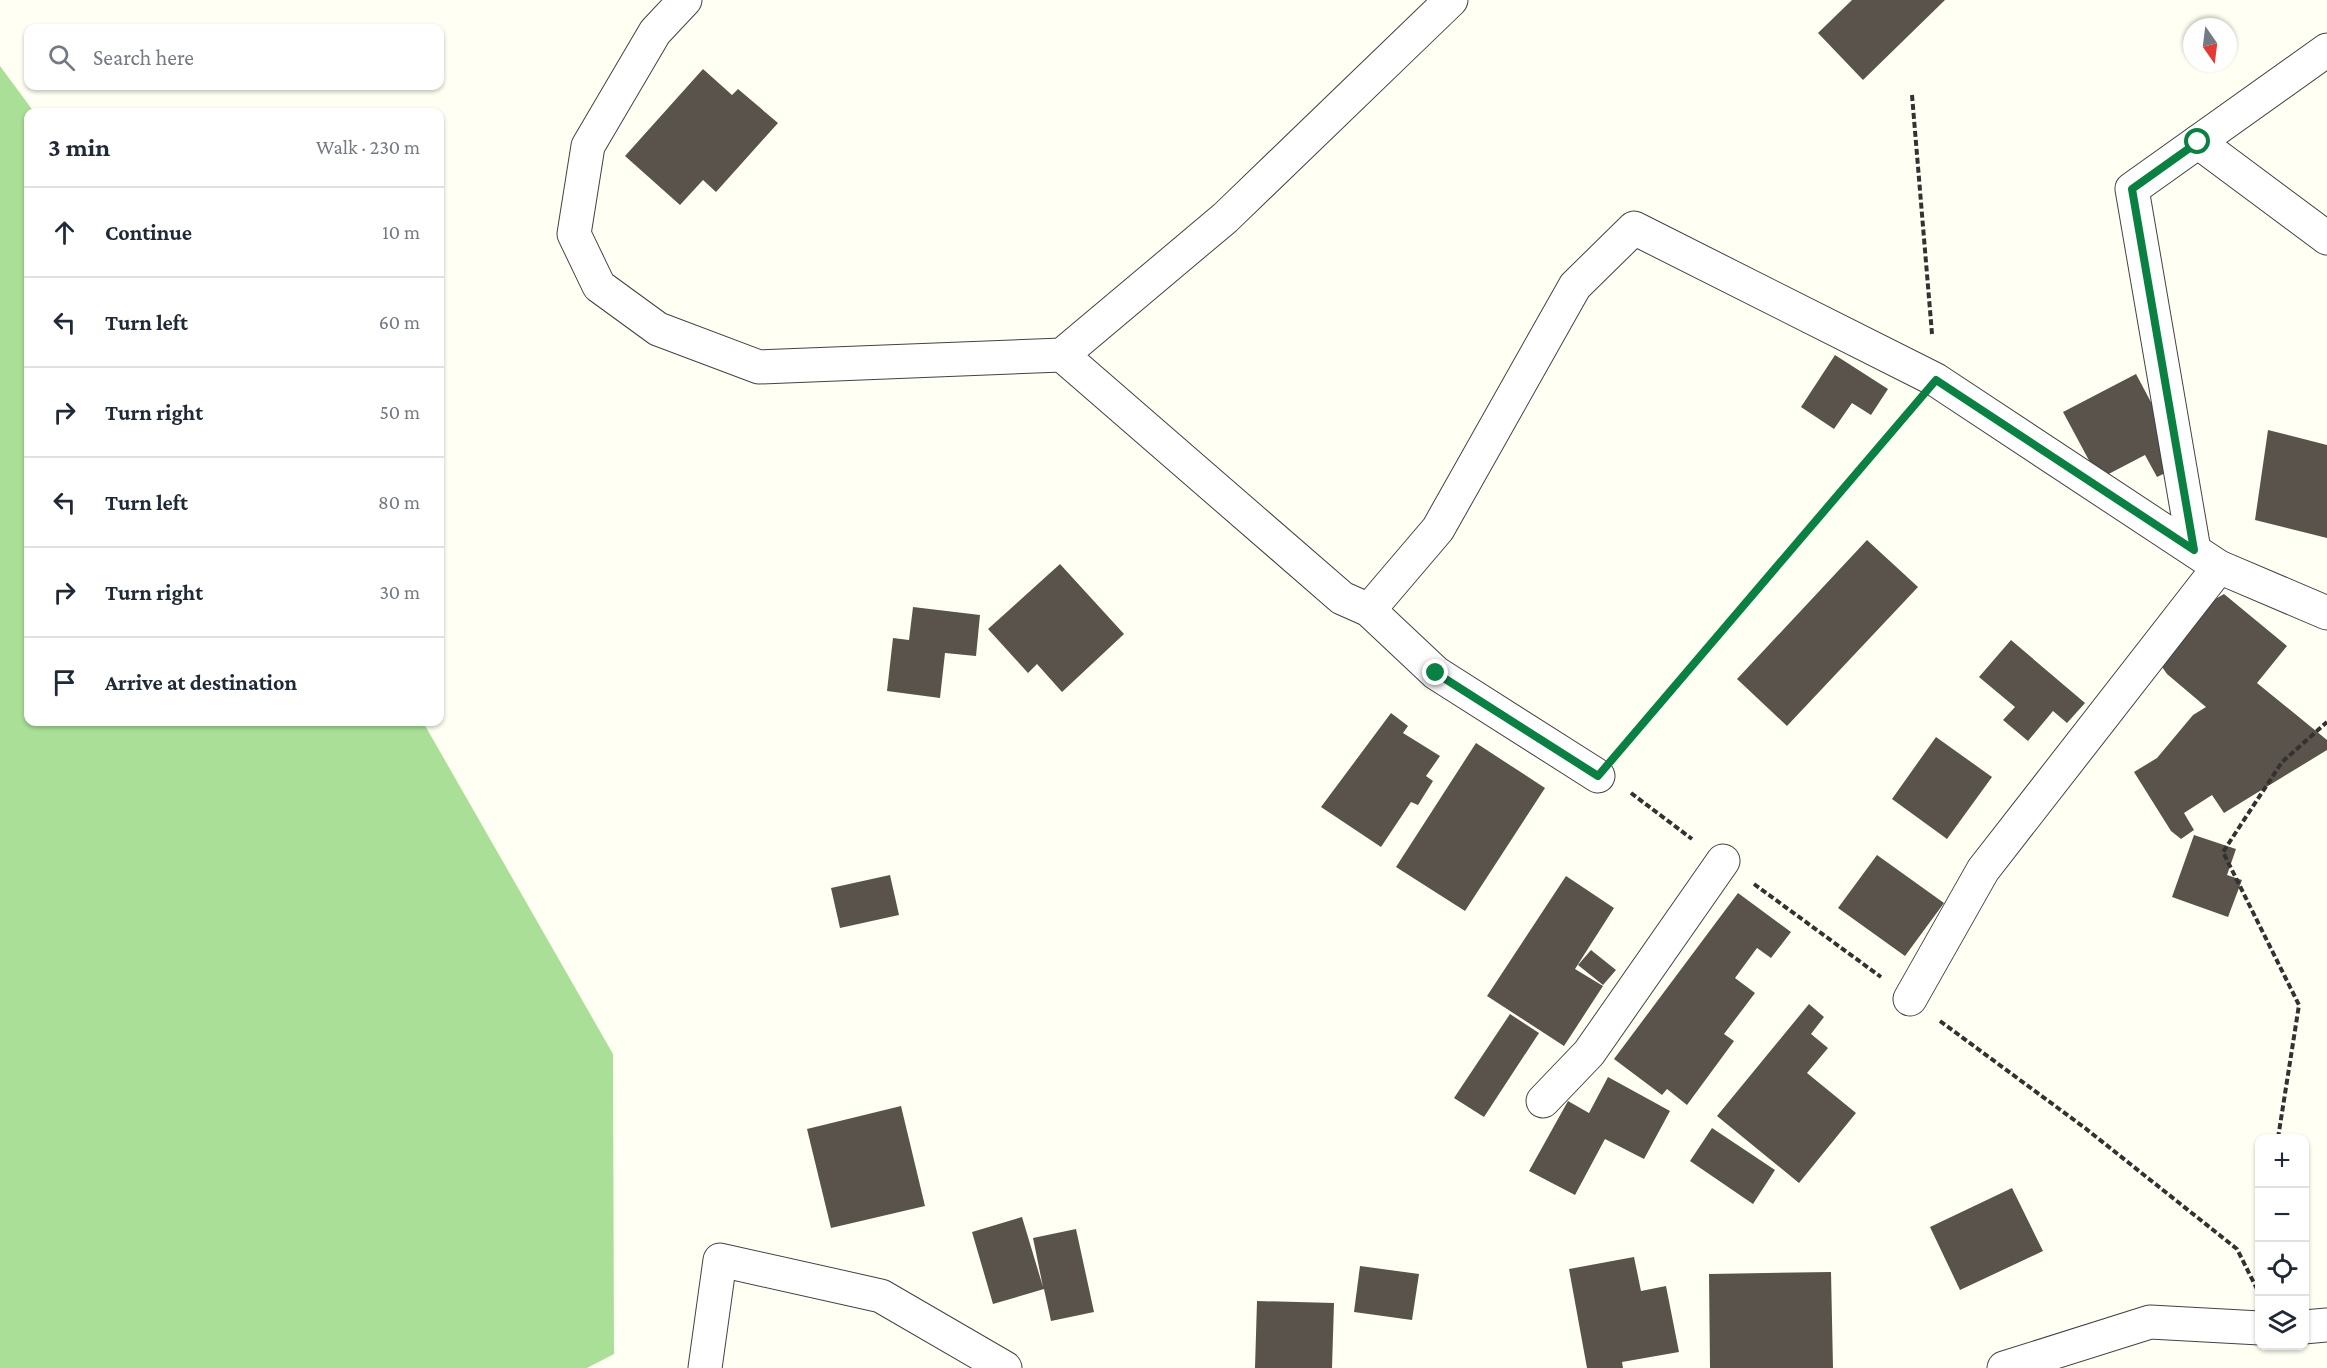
<!DOCTYPE html>
<html lang="en">
<head>
<meta charset="utf-8">
<style>
  body { margin:0; font-family:"Crimson Pro",serif; background:#f6f6f7; color:#1f2937 }
  .controls { position:absolute; right:18px; bottom:18px; display:grid; overflow:hidden; border-radius:12px; box-shadow:0 2px 4px #0004 }
  .controls button { width:54px; height:54px; display:grid; place-items:center; padding:0; border:0; border-bottom:2px solid #e0e1e3; background:#fff; color:#1f2937; font:30px sans-serif }
  .compass { position:absolute; left:2183px; top:18px; width:54px; height:54px; border-radius:50%; background:#fff; box-shadow:0 2px 4px #0004; rotate:166deg }
  .stop { position:absolute; width:18px; height:18px; margin:-14px; border:4px solid #0b8043; border-radius:50%; background:#fff }
  .stop.end { background:#0b8043; border-color:#fff; box-shadow:0 2px 6px #0008 }
  .list { margin:0; padding:0; list-style:none }
  h2 { display:flex; justify-content:space-between; align-items:center; height:78px; margin:0; padding:0 24px; font-size:26px }
  h2 small { font-size:20px; font-weight:400; color:#747a83 }
  .list li { display:grid; grid-template-columns:39px 1fr auto; gap:18px; align-items:center; box-sizing:border-box; height:90px; padding:0 24px; border-top:2px solid #e0e1e3 }
  .list b { display:block; font-size:22px; white-space:nowrap }
  .list em { font-size:20px; font-style:normal; color:#747a83 }
  .icon { flex:none; width:33px; height:33px; fill:none; stroke:currentColor; stroke-width:2; stroke-linecap:round; stroke-linejoin:round }
  .map { position:relative; flex:none; width:2327px; height:1368px; overflow:hidden }
  .search { position:absolute; background:#fff; box-shadow:0 2px 4px #0004; left:24px; top:24px; width:420px; height:66px; display:flex; align-items:center; gap:15px; box-sizing:border-box; padding:0 21px; border-radius:12px; color:#747a83; font-size:22px }
  .panel { position:absolute; background:#fff; box-shadow:0 2px 4px #0004; left:24px; top:108px; width:420px; height:618px; border-radius:12px }
  .map>svg:first-child { display:block }
</style>
</head>
<body>
<div class="map">
<svg width="2327" height="1368" viewBox="0 0 2327 1368">
  <rect width="100%" height="100%" fill="#fffff3"/>
  <polygon fill="#a9df96" points="0,66 34,112 28,112 28,722 423,722 613,1054 614,1354 587,1368 0,1368"/>
  <g fill="#5a534b">
    <polygon points="1852,0 1945,0 1863,80 1818,33"/>
    <polygon points="703,69 732,95 738,89 778,123 716,192 703,180 680,205 625,156"/>
    <polygon points="1835,355 1888,389 1871,415 1852,403 1834,429 1801,407"/>
    <polygon points="2136,374 2184,464 2157,477 2145,455 2099,479 2063,412"/>
    <polygon points="2268,430 2327,445 2327,538 2255,520"/>
    <polygon points="1867,540 1918,587 1787,726 1737,679"/>
    <polygon points="1060,564 1124,634 1062,692 1037,664 1028,673 988,629"/>
    <polygon points="2224,594 2287,646 2257,683 2327,740 2327,750 2224,813 2212,795 2184,813 2194,830 2181,839 2171,831 2134,772 2157,758 2193,715 2206,707 2167,674 2160,664 2212,601"/>
    <polygon points="913,607 980,615 976,656 945,653 940,698 887,691 893,638 909,640"/>
    <polygon points="2011,640 2085,703 2067,723 2053,711 2028,741 2003,720 2015,707 1979,677"/>
    <polygon points="1391,713 1408,726 1403,733 1440,756 1426,776 1433,781 1418,805 1411,802 1381,847 1321,807"/>
    <polygon points="1936,737 1992,777 1947,839 1892,799"/>
    <polygon points="1476,743 1545,788 1465,911 1396,867"/>
    <polygon points="2194,835 2236,849 2227,875 2242,880 2228,917 2172,897"/>
    <polygon points="1877,855 1944,903 1905,956 1838,908"/>
    <polygon points="890,875 899,915 840,928 831,888"/>
    <polygon points="1566,876 1614,908 1575,969 1603,986 1564,1046 1487,996"/>
    <polygon points="1738,893 1791,932 1771,958 1757,948 1735,978 1755,993 1724,1034 1734,1041 1687,1105 1667,1089 1662,1095 1614,1059"/>
    <polygon points="1591,950 1616,970 1603,985 1578,965"/>
    <polygon points="1809,1004 1824,1017 1811,1034 1828,1048 1807,1073 1856,1113 1799,1183 1717,1116"/>
    <polygon points="1510,1014 1539,1033 1484,1117 1454,1098"/>
    <polygon points="1608,1077 1670,1111 1644,1159 1605,1139 1575,1195 1529,1171 1568,1101 1589,1113"/>
    <polygon points="901,1106 925,1206 831,1228 807,1129"/>
    <polygon points="1712,1128 1775,1170 1753,1204 1690,1161"/>
    <polygon points="2012,1188 2043,1251 1960,1290 1930,1227"/>
    <polygon points="1022,1217 1043,1287 1033,1238 1076,1229 1094,1312 1051,1321 1044,1289 993,1304 972,1232"/>
    <polygon points="1634,1257 1641,1291 1666,1286 1679,1352 1622,1362 1623,1368 1587,1368 1569,1269"/>
    <polygon points="1360,1266 1419,1274 1412,1320 1354,1312"/>
    <polygon points="1831,1272 1833,1368 1710,1368 1709,1274"/>
    <polygon points="1257,1301 1334,1303 1332,1368 1255,1368"/>
  </g>
  <g fill="none" stroke-linecap="round" stroke-linejoin="round">
    <g stroke="#434343" stroke-width="35">
      <g id="minor">
        <polyline points="685,0 655,32 588,146 574,234 599,286 658,329 759,367 1062,355 1225,218 1451,0"/>
        <polyline points="2198,142 2327,238"/>
        <polyline points="1062,355 1342,598 1369,610 1436,673 1598,776"/>
        <polyline points="2194,550 2132,189 2327,50"/>
        <polyline points="1369,610 1438,529 1575,286 1634,228 1936,380 2219,567 2327,613"/>
        <polyline points="1910,999 1983,870 2219,567"/>
        <polyline points="1543,1101 1589,1053 1723,861"/>
        <polyline points="2304,1327 2327,1325"/>
        <polyline points="705,1368 720,1260 881,1296 1005,1368"/>
        <polyline points="2004,1368 2150,1322 2260,1328"/>
      </g>
    </g>
    <g stroke="#323232" stroke-width="4" stroke-dasharray="6 3" stroke-linecap="butt">
      <polyline points="1912,95 1932,334"/>
      <polyline points="1621,749 1911,410"/>
      <polyline points="1631,793 1692,839"/>
      <polyline points="1754,884 1881,977"/>
      <polyline points="1940,1021 2085,1128 2237,1249 2258,1291"/>
      <polyline points="2278,1138 2299,1005 2223,852 2282,762 2327,722"/>
    </g>
    <use href="#minor" stroke="#fff" stroke-width="33"/>
  </g>
  <g fill="none" stroke-linecap="round" stroke-linejoin="round">
    <polyline stroke="#0b8043" stroke-width="8" points="1436,673 1598,776 1936,380 2194,550 2132,189 2198,142"/>
  </g>
</svg>
<div class="controls">
<button>+</button>
<button>−</button>
<button><svg class="icon" aria-label="locate" viewBox="0 0 24 24"><circle cx="12" cy="12" r="6"/><path d="M12 2v4M12 18v4M2 12h4M18 12h4"/></svg></button>
<button><svg class="icon" aria-label="layers" viewBox="0 0 24 24"><path d="M12 4l9 5-9 5-9-5zM3 14l9 5 9-5"/></svg></button>
</div>
<svg class="compass" viewBox="-18 -18 36 36"><path d="M0-13l5 13h-10z" fill="#e53935"/><path d="M0 13l5-13h-10z" fill="#747a83"/></svg>
<div class="stop" style="left:2198px;top:142px"></div>
<div class="stop end" style="left:1436px;top:673px"></div>
<div class="search"><svg class="icon" aria-label="search" viewBox="0 0 24 24"><circle cx="10" cy="10" r="6"/><path d="M15 15l6 6"/></svg>Search here</div>
<section class="panel">
<h2>3 min<small>Walk · 230 m</small></h2>
<ul class="list">
<li><svg class="icon" aria-label="ahead" viewBox="0 0 24 24"><path d="M12 20V5M6 11l6-6 6 6"/></svg><div><b>Continue</b></div><em>10 m</em></li>
<li><svg class="icon" aria-label="left" viewBox="0 0 24 24"><path d="M17 20v-9H6M10 6l-5 5 5 5"/></svg><div><b>Turn left</b></div><em>60 m</em></li>
<li><svg class="icon" aria-label="right" viewBox="0 0 24 24"><path d="M7 20v-9h11M14 6l5 5-5 5"/></svg><div><b>Turn right</b></div><em>50 m</em></li>
<li><svg class="icon" aria-label="left" viewBox="0 0 24 24"><path d="M17 20v-9H6M10 6l-5 5 5 5"/></svg><div><b>Turn left</b></div><em>80 m</em></li>
<li><svg class="icon" aria-label="right" viewBox="0 0 24 24"><path d="M7 20v-9h11M14 6l5 5-5 5"/></svg><div><b>Turn right</b></div><em>30 m</em></li>
<li><svg class="icon" aria-label="arrive" viewBox="0 0 24 24"><path d="M6 21V4h12l-3 4 3 4H6"/></svg><div><b>Arrive at destination</b></div></li>
</ul>
</section>
</div>
</body>
</html>
